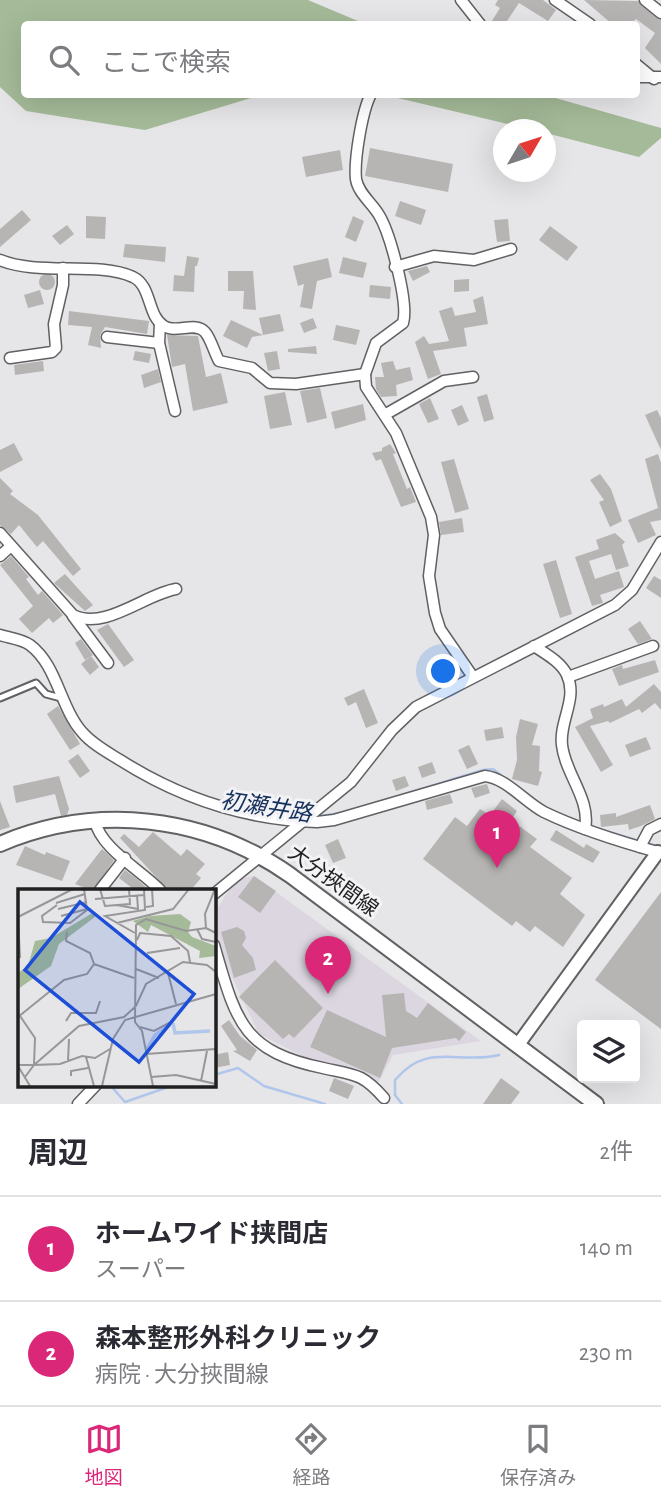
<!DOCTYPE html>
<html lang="ja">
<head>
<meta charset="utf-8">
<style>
  body { margin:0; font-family:"Alegreya Sans","Noto Sans JP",sans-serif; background:#f7f7f7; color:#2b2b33 }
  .controls { position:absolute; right:21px; bottom:21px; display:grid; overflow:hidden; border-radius:7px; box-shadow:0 7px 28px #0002 }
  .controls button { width:63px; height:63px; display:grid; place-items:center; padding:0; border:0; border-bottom:2px solid #e1e1e2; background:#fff; color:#2b2b33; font:35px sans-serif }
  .compass { position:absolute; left:493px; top:119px; width:63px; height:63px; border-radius:50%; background:#fff; box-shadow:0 7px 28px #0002; rotate:51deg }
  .you { position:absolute; left:444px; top:672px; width:24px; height:24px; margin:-18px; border:5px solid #fff; border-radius:50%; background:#1a73e8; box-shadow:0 0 0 10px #1a73e833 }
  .badge { display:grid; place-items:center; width:46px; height:46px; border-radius:50%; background:#db2777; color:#fff; font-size:23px; font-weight:700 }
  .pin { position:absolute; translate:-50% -58px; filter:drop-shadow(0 2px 4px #0008) }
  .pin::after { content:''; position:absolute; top:37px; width:24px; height:21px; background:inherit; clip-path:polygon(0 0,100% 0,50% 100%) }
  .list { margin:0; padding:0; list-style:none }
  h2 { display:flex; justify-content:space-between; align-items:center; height:91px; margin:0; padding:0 28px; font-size:30px }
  h2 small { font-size:23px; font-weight:400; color:#7c7c81 }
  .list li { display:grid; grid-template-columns:46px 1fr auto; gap:21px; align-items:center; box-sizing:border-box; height:105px; padding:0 28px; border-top:2px solid #e1e1e2 }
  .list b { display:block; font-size:26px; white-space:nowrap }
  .list p { margin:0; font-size:23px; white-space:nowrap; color:#7c7c81 }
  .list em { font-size:23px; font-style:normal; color:#7c7c81 }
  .icon { flex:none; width:38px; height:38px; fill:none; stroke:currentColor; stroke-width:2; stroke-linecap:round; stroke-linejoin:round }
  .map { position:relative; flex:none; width:661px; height:1104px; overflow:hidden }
  .search { position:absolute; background:#fff; box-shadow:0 7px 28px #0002; left:21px; right:21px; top:21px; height:77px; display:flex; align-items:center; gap:18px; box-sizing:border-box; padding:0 24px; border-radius:7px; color:#7c7c81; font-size:26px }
  .sheet { height:301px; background:#fff }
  nav { display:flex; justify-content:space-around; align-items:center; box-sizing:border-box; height:98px; border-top:2px solid #e1e1e2; background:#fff; font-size:19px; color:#7c7c81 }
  nav a { display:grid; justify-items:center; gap:4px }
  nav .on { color:#db2777 }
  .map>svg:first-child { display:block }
</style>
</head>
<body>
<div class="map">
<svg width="661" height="1104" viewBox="0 0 661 1104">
  <rect width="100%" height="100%" fill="#e6e5e8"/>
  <polygon fill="#dbd6e0" points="254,876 481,1041 393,1055 373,1092 259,1034 221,954 214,914 235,880"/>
  <g fill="#a4ba98">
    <polygon points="0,0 308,0 365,24 24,24 24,94 261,95 145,130 26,111 0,87"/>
    <polygon points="385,95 545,95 661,128 661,138 639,157 546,133 546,130 529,129"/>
  </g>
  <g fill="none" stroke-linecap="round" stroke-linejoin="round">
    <g stroke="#b0c6eb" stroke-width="2.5">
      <polyline points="92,735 103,744"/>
      <polyline points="118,753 148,771"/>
      <polyline points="222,802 301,816"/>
      <polyline points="373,804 483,770 493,769 507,780"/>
      <polyline points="315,817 346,812"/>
      <polyline points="566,817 583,823"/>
      <polyline points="589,826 639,841"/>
      <polyline points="646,843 660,847"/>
      <polyline points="214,1075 238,1068 264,1086 325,1104"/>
      <polyline points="110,1085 125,1102 174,1085"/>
      <path d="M402,1104L395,1095V1080C428,1041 458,1065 499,1055"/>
    </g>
  </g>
  <g fill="#b7b5b3">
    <polygon points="498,0 543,0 556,10 548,21 519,3 505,24 490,24 500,8 495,5"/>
    <polygon points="584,0 638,1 661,20 661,64 645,48 655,33 636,19 631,24 612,24"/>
    <polygon points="370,148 453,164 448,192 365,176"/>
    <polygon points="340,150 343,170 306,177 302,157"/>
    <polygon points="400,201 426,210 421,225 395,216"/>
    <polygon points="22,210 31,220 0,247 0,229"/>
    <polygon points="86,216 106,217 105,239 86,238"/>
    <polygon points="353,216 364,221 356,242 345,237"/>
    <polygon points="508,219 510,241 497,242 494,220"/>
    <polygon points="67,225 74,234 60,245 52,236"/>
    <polygon points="550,226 578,247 567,261 539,240"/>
    <polygon points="125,244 166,247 165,262 123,257"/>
    <polygon points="187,256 199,258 197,266 195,266 194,292 173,291 174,275 184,276"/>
    <polygon points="343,257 367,263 363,278 339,273"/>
    <polygon points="328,258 332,277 317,281 312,309 300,307 304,284 298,286 293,266"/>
    <polygon points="427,266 430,272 413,281 408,271"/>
    <polygon points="228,271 253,271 256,310 243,309 244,291 228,291"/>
    <circle cx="47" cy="282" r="8"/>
    <polygon points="469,279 469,291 454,292 454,280"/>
    <polygon points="370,285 391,287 390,299 369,297"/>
    <polygon points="40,290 44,304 28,308 24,295"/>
    <polygon points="483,296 488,324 464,328 467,346 433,351 441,374 428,379 415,342 424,336 429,344 449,341 439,311 452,307 455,316 476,312 473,300"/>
    <polygon points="69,311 149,321 147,334 105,327 100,335 101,348 88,345 92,327 68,325"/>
    <polygon points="280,314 284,331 252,337 247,348 223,336 231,320 263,335 259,318"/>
    <polygon points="313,318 317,328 304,333 300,323"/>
    <polygon points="336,325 360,330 356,345 333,340"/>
    <polygon points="167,335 198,336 206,377 221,373 228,403 193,411 185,364 172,367"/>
    <polygon points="316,346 317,354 288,352 288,349"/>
    <polygon points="135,351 151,354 149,363 133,360"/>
    <polygon points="277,351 280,369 268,371 264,353"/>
    <polygon points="43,361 44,371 15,375 14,365"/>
    <polygon points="393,361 396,370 410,367 413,380 396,385 397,396 381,397 376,389 375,377 384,377 381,363"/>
    <polygon points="158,369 161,382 144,388 141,375"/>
    <polygon points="320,388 327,418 307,423 300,391"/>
    <polygon points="285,392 292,425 270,429 264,396"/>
    <polygon points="487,394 494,419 484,422 477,397"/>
    <polygon points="430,398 439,419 428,423 419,404"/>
    <polygon points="363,404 366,420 335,429 331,412"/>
    <polygon points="462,405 469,421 458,426 451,410"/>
    <polygon points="657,410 661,418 661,450 645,415"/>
    <polygon points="14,443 23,460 0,472 0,450"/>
    <polygon points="390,444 396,453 393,454 407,489 410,487 416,502 401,507 381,459 376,461 372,453 382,451 382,448"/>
    <polygon points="658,454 661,463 661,520 650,522 656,535 638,543 628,520 658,508 645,459"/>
    <polygon points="454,459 469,509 455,513 441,462"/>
    <polygon points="600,474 611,489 622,521 610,527 599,502 604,500 590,480"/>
    <polygon points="0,478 13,491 10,494 38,515 81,569 73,576 43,541 37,547 19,525 11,534 0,525"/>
    <polygon points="462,518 464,532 441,535 439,522"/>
    <polygon points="615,533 625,542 622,545 629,566 616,570 611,554 589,561 595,579 619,571 624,587 600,595 603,603 592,606 575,557 599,549 596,540"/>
    <polygon points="11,556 29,577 26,579 38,595 42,591 63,615 53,623 49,618 32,633 19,619 33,606 0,565"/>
    <polygon points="556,560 572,614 560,618 543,564"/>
    <polygon points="65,574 93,605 85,611 54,583"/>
    <polygon points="654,576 661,580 661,598 646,588"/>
    <polygon points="640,621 652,639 638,644 628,629"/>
    <polygon points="108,624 134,660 124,667 97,630"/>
    <polygon points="81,639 93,655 85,660 75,643"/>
    <polygon points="91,656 99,667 90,675 81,664"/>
    <polygon points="655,660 659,672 619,686 612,669 622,665 623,669"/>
    <polygon points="654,684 661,692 661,710 655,703 642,713 639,709 610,723 608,721 590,726 613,765 601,772 575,727 593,718 590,709 603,704 604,707 622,699 626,707"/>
    <polygon points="364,689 378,723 366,728 356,702 348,706 344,698"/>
    <polygon points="58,706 80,744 70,750 47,714"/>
    <polygon points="520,719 538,724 532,745 540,746 539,771 542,772 538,786 512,779 517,760 516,737"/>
    <polygon points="502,727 504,738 486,741 484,730"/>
    <polygon points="646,737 651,749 630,757 625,745"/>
    <polygon points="469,745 478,764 467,769 458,750"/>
    <polygon points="78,754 90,771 80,778 68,761"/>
    <polygon points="432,762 436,773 422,778 418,767"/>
    <polygon points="59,776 69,809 67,815 61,816 55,794 16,803 13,786"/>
    <polygon points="405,776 409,786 396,791 392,780"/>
    <polygon points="487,784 490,793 475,798 471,788"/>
    <polygon points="450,794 453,803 427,810 425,801"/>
    <polygon points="502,799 517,811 511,820 537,839 530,847 572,878 560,894 585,915 563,947 535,926 530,932 516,921 512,926 423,859 455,817 467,826 480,809 490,815"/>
    <polygon points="0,801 10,827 0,830"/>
    <polygon points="650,805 655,819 641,826 629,830 628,824 601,827 600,815 616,813 616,817"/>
    <polygon points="556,830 584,848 586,844 600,852 593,863 550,840"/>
    <polygon points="153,832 181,856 187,849 205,864 196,874 201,878 190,891 169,891 120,838 124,834 139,847"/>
    <polygon points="338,839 346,858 333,863 325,845"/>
    <polygon points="25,846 45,855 46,852 70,861 62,881 16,865"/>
    <polygon points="102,849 114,860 93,891 75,884"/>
    <polygon points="125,870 138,880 150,891 136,891 119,878"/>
    <polygon points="254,876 276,891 260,913 238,897"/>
    <polygon points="661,892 661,1029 595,980"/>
    <polygon points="237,927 244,931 246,938 242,945 253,958 256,970 234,978 221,932"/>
    <polygon points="275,960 323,1008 294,1038 289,1034 283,1039 239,997"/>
    <polygon points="404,993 406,1011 417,1018 428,1003 466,1032 459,1041 456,1038 392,1048 380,1078 310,1047 327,1010 386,1037 382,995"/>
    <polygon points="229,1020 240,1036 257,1050 250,1061 233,1051 237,1050 221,1026"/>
    <polygon points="228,1052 230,1065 214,1068 214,1055"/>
    <polygon points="334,1078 354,1086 348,1099 329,1091"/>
    <polygon points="501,1078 520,1092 511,1104 483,1104"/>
  </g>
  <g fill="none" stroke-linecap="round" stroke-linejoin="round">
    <g stroke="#616063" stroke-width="9">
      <polyline id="service" points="0,698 36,683 46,694 61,698"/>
    </g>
    <g stroke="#616063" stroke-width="13">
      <g id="minor">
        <polyline points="461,0 480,24"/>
        <polyline points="555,0 590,24"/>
        <polyline points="645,0 661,13"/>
        <polyline points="636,64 654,79"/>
        <polyline points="636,77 661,77"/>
        <path d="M371,94C362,111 354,160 356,179C358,193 372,203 379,215C390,233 409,303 403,323L376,343L365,374L366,387L396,433L431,517L434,535L429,576L435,613L440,629L473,677"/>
        <path d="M0,260C39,276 97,261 133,277C152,286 147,316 164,326C175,334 196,321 205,332C211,339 214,352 219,361L252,368L270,383L296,384L365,374"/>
        <polyline points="395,267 434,256 474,260 511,249"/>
        <polyline points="160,324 159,343 175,411"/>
        <polyline points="107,337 159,343"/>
        <polyline points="10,358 52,352 56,348 54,324 63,285 63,268"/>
        <polyline points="386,414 444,381 473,377"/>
        <path d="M0,533L73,615C105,631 145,594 176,589"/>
        <polyline points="0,556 11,546"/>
        <polyline points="73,616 108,663"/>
        <path d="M0,635C10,638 22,639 30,645C57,665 60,707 82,732C92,744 107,752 120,760C180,798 246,820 317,822L334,820L485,776C506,778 525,802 544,812C581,830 621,842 661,853"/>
        <path d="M534,646C546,654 561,662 567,675C578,699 559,721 562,745C565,774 591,799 585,829"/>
        <polyline points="568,677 653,646"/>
        <path d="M95,821C101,849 141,870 160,890"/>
        <polyline points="640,847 649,830 661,824"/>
        <polyline points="100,890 125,858"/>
        <polyline points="214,894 351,782 392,730 416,707 615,605 632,590 661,542"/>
        <path d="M214,945C236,1020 241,1051 323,1068C355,1075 362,1073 384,1098"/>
        <polyline points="78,1104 96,1085"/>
      </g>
    </g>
    <g stroke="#616063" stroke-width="16">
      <polyline id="tertiary" points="517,1046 658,852"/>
    </g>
    <g stroke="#616063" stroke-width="18">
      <path id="secondary" d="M0,844C96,803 204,815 290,875L596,1104"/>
    </g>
    <use href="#service" stroke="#fff" stroke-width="5"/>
    <use href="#minor" stroke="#fff" stroke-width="10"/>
    <use href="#tertiary" stroke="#fff" stroke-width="12"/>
    <use href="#secondary" stroke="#fff" stroke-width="14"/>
  </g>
  <g text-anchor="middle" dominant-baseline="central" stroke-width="6" stroke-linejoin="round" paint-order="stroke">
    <g font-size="21" fill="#212021" stroke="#f3f2f5">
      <text transform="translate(333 881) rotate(36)">大分挾間線</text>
    </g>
    <g font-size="23" font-style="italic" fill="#152f5c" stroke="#f3f2f5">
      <text transform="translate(266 808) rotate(9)">初瀬井路</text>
    </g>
  </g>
  <g transform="translate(18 889)">
    <rect width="198" height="198" fill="#e6e5e8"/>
    <path d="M76,23L77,28L41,55L33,77L0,100V84L10,77L17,52L33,49ZM162,25L173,33L170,43L174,48L198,57V67L181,69L182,62L133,36L130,43L115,32L104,35L132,27Z" fill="#a4ba98"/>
    <path fill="none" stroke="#b0c6eb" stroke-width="3.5" d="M155,134L157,144L192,142M129,160L137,146L152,136"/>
    <path fill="none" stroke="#979698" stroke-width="2" d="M82,0L87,17L112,15L111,0M77,10L126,6M38,14L67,5M39,16L24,27L25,33L52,34L69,21L66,0M99,16L120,20L119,6M128,18L135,17L134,0M40,20L69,13M43,27L69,20M0,28L2,69M0,28L55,0M99,34L155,20L171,0M188,39L187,25L197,0M179,40L184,50L198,53M117,44L87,27L127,21L126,0M119,51L122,44L153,47L170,62L172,73M129,64L162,59M76,75L116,89M118,80L141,89M150,84L158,115M2,127L17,149L16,175M0,128L46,91L69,85L76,75L72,64L48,52L49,43M48,132L53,124H78L82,112M122,138L136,142L153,133M128,165L198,160M68,168L76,197M50,172L51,150M0,176H16L61,137L106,128L118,117L128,95L165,73L189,76L198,83M0,177L12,197M53,187V182L70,179M7,188L16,176L42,175L64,167L77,169L92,160M133,188L158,186L198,195M183,192L189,162M84,197L95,150L107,131L198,105M135,197L124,142L117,133L118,36L128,30L168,42L188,39L198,44"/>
    <path fill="#1d4ed8" fill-opacity="0.15" stroke="#1d4ed8" stroke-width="3.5" d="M62,13L176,105L121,173L7,81Z"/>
    <rect width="198" height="198" fill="none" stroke="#212021" stroke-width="3.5"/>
  </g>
</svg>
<div class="controls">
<button><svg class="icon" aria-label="layers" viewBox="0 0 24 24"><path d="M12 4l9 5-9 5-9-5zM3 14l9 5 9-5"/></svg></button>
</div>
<svg class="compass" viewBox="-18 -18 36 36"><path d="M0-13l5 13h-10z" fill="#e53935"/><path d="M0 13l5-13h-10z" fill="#7c7c81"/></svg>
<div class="you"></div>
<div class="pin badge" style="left:497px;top:868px">1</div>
<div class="pin badge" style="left:328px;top:994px">2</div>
<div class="search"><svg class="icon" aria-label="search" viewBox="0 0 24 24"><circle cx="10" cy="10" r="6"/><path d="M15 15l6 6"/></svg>ここで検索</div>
</div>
<section class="sheet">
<h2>周辺<small>2件</small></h2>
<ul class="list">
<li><span class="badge">1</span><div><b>ホームワイド挟間店</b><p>スーパー</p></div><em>140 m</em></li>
<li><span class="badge">2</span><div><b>森本整形外科クリニック</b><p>病院 · 大分挾間線</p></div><em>230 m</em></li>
</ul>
</section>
<nav>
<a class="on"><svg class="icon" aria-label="map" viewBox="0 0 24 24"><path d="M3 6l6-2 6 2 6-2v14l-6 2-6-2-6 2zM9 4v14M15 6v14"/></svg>地図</a>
<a><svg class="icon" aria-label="directions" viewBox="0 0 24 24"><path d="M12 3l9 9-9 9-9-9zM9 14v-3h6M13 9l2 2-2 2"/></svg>経路</a>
<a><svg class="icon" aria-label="saved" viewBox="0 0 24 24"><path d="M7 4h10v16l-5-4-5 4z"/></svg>保存済み</a>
</nav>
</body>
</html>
